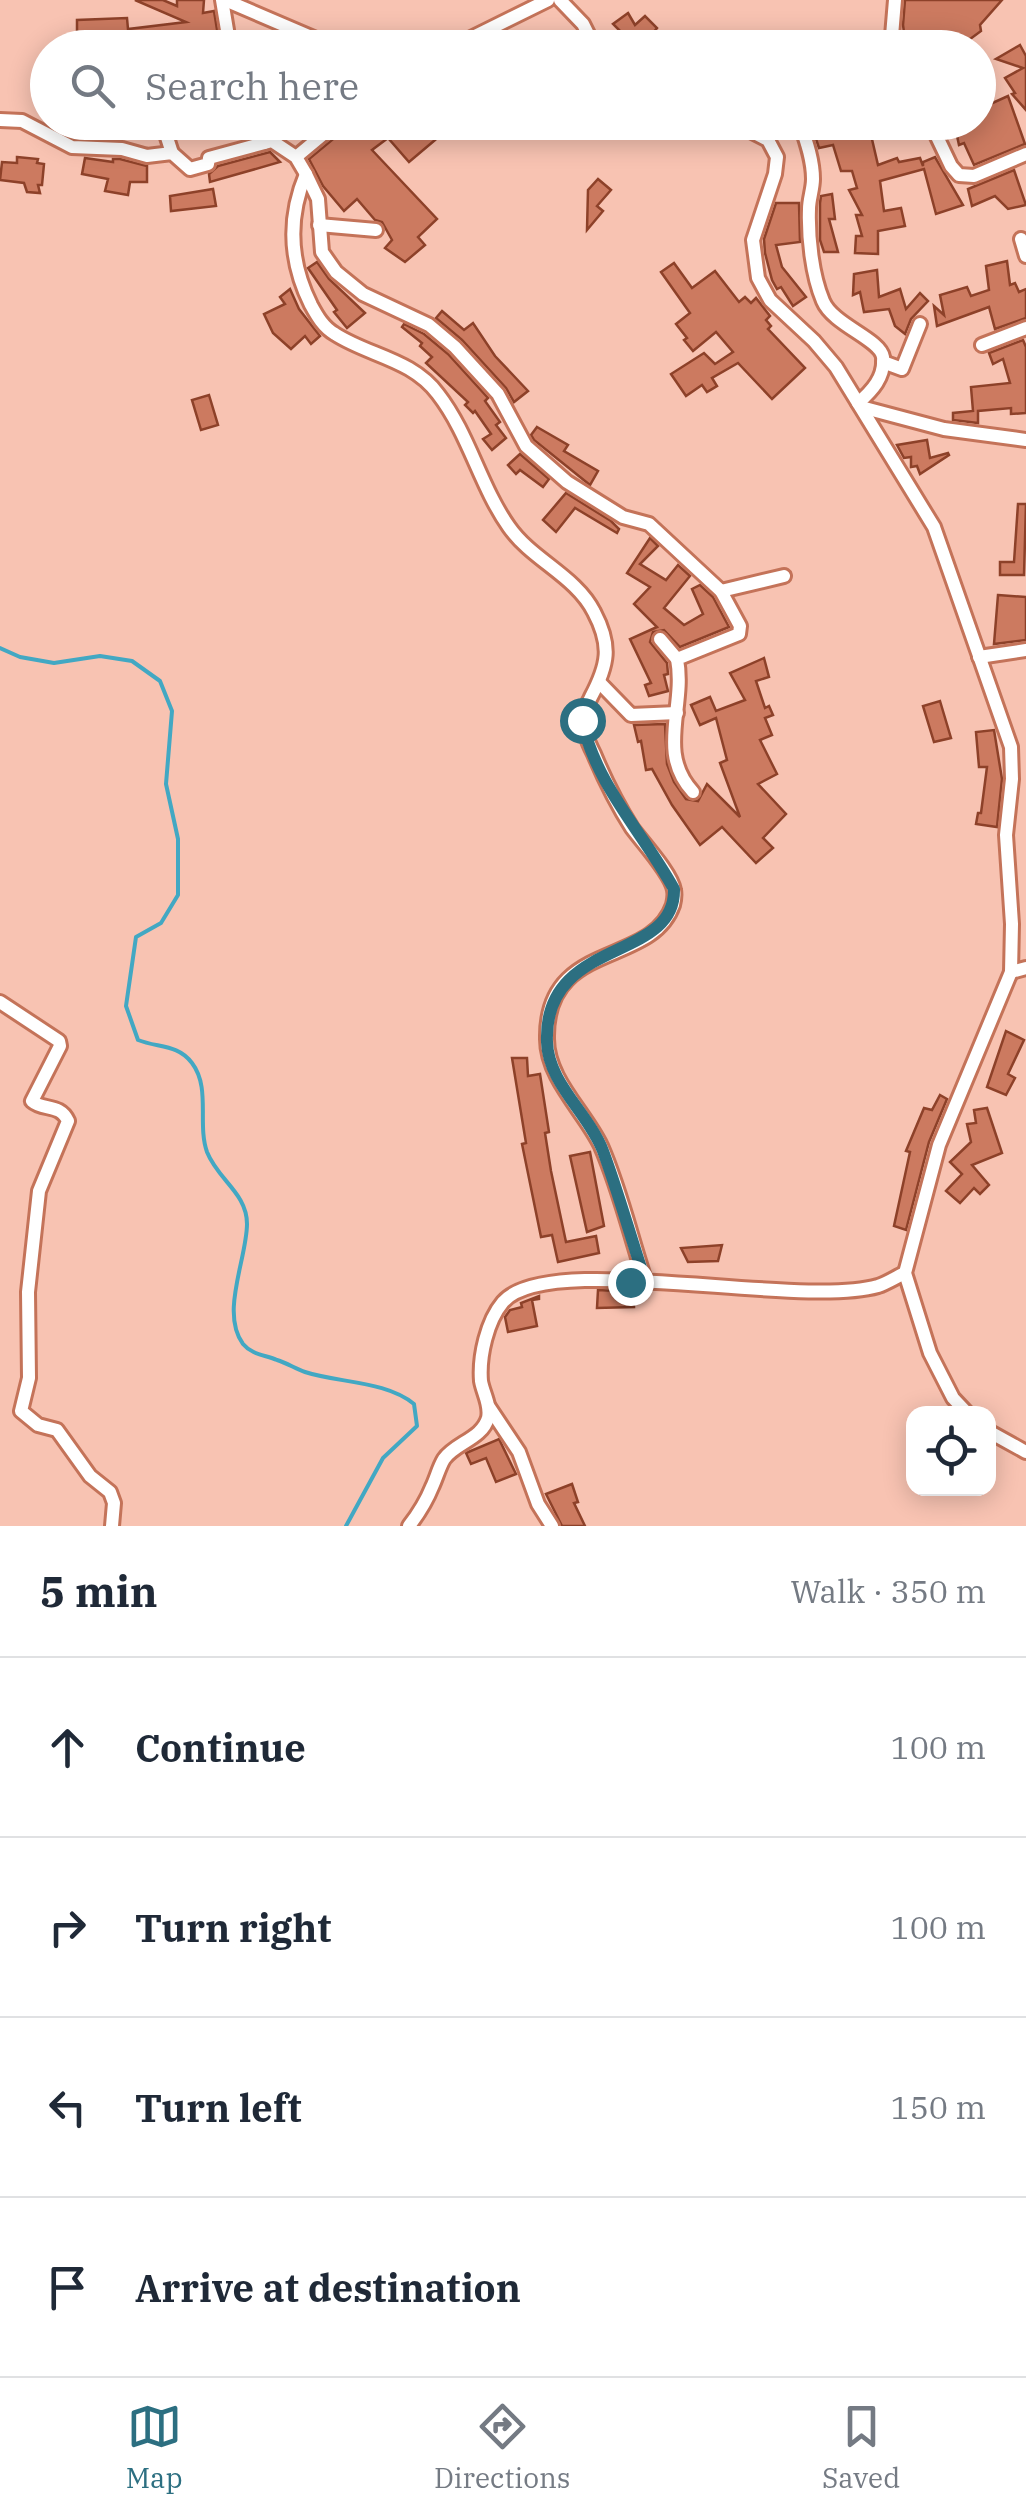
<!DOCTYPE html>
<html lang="en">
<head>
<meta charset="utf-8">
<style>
  body { margin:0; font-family:"IBM Plex Serif",serif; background:#f6f6f7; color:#1f2937 }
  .controls { position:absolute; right:30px; bottom:30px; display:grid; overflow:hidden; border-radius:20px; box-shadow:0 5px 25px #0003 }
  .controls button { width:90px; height:90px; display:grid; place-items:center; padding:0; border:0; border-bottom:2px solid #e0e1e3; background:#fff; color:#1f2937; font:50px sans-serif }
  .stop { position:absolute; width:30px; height:30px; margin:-22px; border:8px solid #2c6f81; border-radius:50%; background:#fff }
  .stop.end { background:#2c6f81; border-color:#fff; box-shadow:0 2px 10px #0008 }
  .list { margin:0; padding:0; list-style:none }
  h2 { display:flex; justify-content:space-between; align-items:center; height:130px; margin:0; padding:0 40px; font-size:42px }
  h2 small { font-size:32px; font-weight:400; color:#747a83 }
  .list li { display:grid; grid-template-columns:65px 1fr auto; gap:30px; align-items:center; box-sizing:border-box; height:180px; padding:0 40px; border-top:2px solid #e0e1e3 }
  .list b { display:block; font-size:38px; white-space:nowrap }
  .list em { font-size:32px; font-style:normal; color:#747a83 }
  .icon { flex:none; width:55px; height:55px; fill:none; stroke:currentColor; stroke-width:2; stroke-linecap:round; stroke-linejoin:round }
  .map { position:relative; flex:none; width:1026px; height:1526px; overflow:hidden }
  .search { position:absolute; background:#fff; box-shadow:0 5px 25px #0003; left:30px; right:30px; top:30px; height:110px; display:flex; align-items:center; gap:25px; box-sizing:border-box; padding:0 35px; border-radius:55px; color:#747a83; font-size:38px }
  .sheet { height:850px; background:#fff }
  nav { display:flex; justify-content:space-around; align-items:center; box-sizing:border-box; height:140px; border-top:2px solid #e0e1e3; background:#fff; font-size:28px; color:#747a83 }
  nav a { display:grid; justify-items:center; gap:5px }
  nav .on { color:#2c6f81 }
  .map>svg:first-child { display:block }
</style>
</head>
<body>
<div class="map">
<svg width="1026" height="1526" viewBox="0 0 1026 1526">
  <rect width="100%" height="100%" fill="#f8c3b2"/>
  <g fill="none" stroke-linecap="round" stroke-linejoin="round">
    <path stroke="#42a8c3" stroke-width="4" d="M0,648L20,657L54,663L100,656L132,661L160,681L172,711L166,784L178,839V895L161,923L136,937L126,1006L138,1040C158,1048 178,1044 192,1063C211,1088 197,1124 207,1152C218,1180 247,1193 247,1224C247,1258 220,1313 243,1344C252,1355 266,1355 277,1360C287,1363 296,1369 305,1372C339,1383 386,1381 414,1404L417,1426L383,1458L346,1526"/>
  </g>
  <g fill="#cc7a60" stroke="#8d4129" stroke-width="2.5">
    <polygon points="135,0 163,0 177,6 177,0 204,0 203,13 214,11 220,48 56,48 55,45 77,38 77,20 127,18 128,29 186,22"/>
    <polygon points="905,0 1002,0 980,25 981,31 958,48 906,48 903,25"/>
    <polygon points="628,13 635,25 645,16 657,28 648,39 655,48 619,48 629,40 613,24"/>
    <polygon points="1020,45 1026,56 1026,110 1012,94 1015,93 1005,78 1023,68 996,59"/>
    <polygon points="978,85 988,105 1008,96 1025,144 974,165 964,143 959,145 954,122 978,122"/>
    <polygon points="348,122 398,122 403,133 415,122 420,122 435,140 409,162 388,138 372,150 437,219 418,237 425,245 405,262 385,248 392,240 382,222 375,220 357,199 344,211 323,186 309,159 344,130"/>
    <polygon points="868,122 903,122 904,125 914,122 919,130 904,137 899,128 871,135 878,165 897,158 899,162 920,158 923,166 923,162 935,157 963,205 936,214 924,169 880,181 884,211 901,208 905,226 878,231 878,254 855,253 856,236 862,236 856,215 862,215 849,190 857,188 852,171 841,171 833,145 819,148 815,136 853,130 853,127"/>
    <polygon points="270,152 280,162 210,182 209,174 218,166"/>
    <polygon points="17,157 38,159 37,163 44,164 42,185 38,185 40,193 27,192 24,183 0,180 2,162 17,163"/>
    <polygon points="85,158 113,162 113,159 120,159 147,166 147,182 130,182 128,195 105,191 108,179 82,174"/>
    <polygon points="1014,170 1026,205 1008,209 995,196 972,206 968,189"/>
    <polygon points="598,179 611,190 597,206 603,211 587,230 588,190"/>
    <polygon points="213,189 216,206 171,211 170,196"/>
    <polygon points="832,194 835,219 829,219 838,252 824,252 820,240 820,203 821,196"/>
    <polygon points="776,203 799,203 800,242 776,245 782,267 806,297 793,306 781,287 777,289 772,280 765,253 764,239"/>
    <polygon points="1007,261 1010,285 1015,283 1019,292 1026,289 1026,318 995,329 989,307 937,326 934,306 944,315 940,295 967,287 971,296 989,290 986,266"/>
    <polygon points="317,262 329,279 365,313 347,328 334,312 337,310 308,268"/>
    <polygon points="674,263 692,288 715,271 739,302 745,297 751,303 756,298 770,316 766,320 771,326 768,329 805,368 772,399 738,363 712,378 717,386 707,392 702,385 686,396 671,374 704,353 715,364 733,352 716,332 693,351 684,340 687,338 676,324 690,313 661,272"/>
    <polygon points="877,270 879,297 900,289 906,309 920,293 928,301 911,319 905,334 895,326 889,309 864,312 860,292 853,295 854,274"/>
    <polygon points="290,289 299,309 320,336 311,344 305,336 291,349 273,333 264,314 285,304 280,297"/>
    <polygon points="442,311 464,330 473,323 495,356 528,391 514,402 506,388 462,340 436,318"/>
    <polygon points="404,324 424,334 448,354 488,398 485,401 500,422 496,425 506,438 492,450 483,439 491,434 475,411 473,413 465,405 468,402 426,363 432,357 420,346 422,343 402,327"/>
    <polygon points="1023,340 1026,347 1026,413 1011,414 1011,408 978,411 978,423 953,420 953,413 973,411 971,387 1010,383 1003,359 993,364 989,353"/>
    <polygon points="209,395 218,425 201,430 192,400"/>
    <polygon points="537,427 568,445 564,451 598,471 590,485 534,440 531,435"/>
    <polygon points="927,440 930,458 948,453 949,455 920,474 917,466 911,467 911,457 904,458 897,445"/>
    <polygon points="520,454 549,479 543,487 520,470 516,474 508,465"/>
    <polygon points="566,493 611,521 619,529 617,533 575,508 556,532 543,520"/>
    <polygon points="1018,504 1026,504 1024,575 1000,575 1000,562 1014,562"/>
    <polygon points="650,538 658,546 640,564 666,580 678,565 690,576 664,608 684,625 703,614 692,589 700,585 713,597 729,627 680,647 664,630 653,632 650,642 667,663 668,674 664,675 668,691 649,696 645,685 651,683 630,639 657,627 634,604 650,587 627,573"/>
    <polygon points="998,595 1026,597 1026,640 994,644"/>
    <polygon points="764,658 769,677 756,681 765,708 769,706 773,715 765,718 772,735 760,740 777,774 758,784 786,814 763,838 773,848 756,863 722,827 700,845 672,805 652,769 646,770 641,741 638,742 634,725 665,724 667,764 674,782 686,799 698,801 707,784 740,817 720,763 727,760 716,718 700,725 691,705 710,697 716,711 745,700 730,673"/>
    <polygon points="940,701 951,738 934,742 923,706"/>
    <polygon points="994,730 1002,779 997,827 976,824 978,813 981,813 987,767 979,767 976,732"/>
    <polygon points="1006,1031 1024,1040 1008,1074 1015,1078 1006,1095 987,1087"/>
    <polygon points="512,1058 527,1058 528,1076 540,1074 549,1132 545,1133 551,1171 566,1242 596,1236 599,1253 558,1262 552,1235 541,1237 522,1144 526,1143"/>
    <polygon points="940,1095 947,1099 929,1142 906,1230 894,1226 910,1152 906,1151 924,1108 932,1110"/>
    <polygon points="987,1108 1002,1153 972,1165 989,1185 980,1194 974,1188 960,1203 946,1191 962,1174 950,1162 971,1142 967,1124 976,1123 974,1110"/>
    <polygon points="590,1152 604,1226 587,1232 570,1156"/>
    <polygon points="722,1245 718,1261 688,1262 681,1248"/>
    <polygon points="598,1290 634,1292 634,1307 597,1308"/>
    <polygon points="539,1296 539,1299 532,1300 537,1326 508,1332 505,1317 510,1310 522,1307 521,1303"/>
    <polygon points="499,1439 516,1474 496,1482 486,1458 471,1464 466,1453"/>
    <polygon points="572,1484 578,1502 574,1503 585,1526 562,1526 546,1494"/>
  </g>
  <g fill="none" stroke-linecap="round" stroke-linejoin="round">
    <g stroke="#c47359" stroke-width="18">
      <g id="minor">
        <polyline points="222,0 230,48"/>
        <polyline points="225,0 337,48"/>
        <polyline points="560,0 583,24 595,48"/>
        <polyline points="451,48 548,0"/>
        <polyline points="891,48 895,0"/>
        <path d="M0,120L22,121L72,147L122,149L147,156L172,153L190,169L208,164L209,158L272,141L296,157L306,174L318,199L322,252L336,272L363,294L429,325L455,347L498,394L526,446L567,482L623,517L649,524L721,591L740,626L739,634L677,659C686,707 656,752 693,792"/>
        <polyline points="162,122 172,153"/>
        <polyline points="252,122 264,143"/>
        <polyline points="733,122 768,140 777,157 775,174 753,240 758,278 770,300 814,341 836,367 934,527 1011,747 1012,779 1006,835 1012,924 1011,972 939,1145 905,1273 930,1353 953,1398 968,1414"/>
        <polyline points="788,122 801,126 820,122"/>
        <polyline points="930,122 951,166 959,175 974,176 1026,154"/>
        <path d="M801,126C807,143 813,161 813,179C813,189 809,199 809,209C808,237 812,275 823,301C833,325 880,339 883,357C885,377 872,391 858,403"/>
        <polyline points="296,157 338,122"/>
        <path d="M306,174C287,219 290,263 311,305C317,316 323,327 335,334C369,356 412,359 438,394C469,434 480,486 509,527C532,560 576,576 594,612C612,646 608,665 591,697C588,704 583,710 583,718C582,729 589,744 594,754C604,778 618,806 632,828C643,843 671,873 674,890C675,895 674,901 673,905C651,968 545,939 547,1039C547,1079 585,1112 601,1146C620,1189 631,1238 646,1283"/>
        <polyline points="319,225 376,230"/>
        <polyline points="1021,239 1026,256"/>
        <polyline points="982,345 1026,328"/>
        <polyline points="883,362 902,369 920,324"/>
        <polyline points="861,407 944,429 1026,440"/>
        <polyline points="721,591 784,576"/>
        <polyline points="660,639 677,659"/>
        <polyline points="979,657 1026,650"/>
        <polyline points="599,682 631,715 677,713"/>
        <polyline points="1011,972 1026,968"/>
        <path d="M0,1002L59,1041L60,1046L32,1101C43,1111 60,1103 68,1121L39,1191L28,1292L29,1378L21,1411L38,1425L57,1430L90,1476L110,1492L114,1503L112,1526"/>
        <polyline points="489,1407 519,1452 538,1504 552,1526"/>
        <polyline points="988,1431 1026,1452"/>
        <path d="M409,1526C419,1513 426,1502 432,1487C436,1479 439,1467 444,1459C455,1443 482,1439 488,1418C491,1405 483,1393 481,1381C479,1356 487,1321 503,1302C548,1250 798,1309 878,1286C887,1283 896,1277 905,1273"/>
      </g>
    </g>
    <use href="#minor" stroke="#fff" stroke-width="12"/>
  </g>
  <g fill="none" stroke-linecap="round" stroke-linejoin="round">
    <path stroke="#2c6f81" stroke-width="12" d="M582,720C595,784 644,834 674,889C676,963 543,936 547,1042C548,1083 589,1114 603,1151C619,1194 631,1239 646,1283L630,1282"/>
  </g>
</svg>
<div class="controls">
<button><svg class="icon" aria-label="locate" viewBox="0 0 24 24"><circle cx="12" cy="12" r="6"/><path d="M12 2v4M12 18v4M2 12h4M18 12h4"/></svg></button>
</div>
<div class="stop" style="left:582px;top:720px"></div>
<div class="stop end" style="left:630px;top:1282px"></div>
<div class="search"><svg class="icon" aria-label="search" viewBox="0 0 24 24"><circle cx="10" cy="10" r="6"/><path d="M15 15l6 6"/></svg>Search here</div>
</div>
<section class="sheet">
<h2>5 min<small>Walk · 350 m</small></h2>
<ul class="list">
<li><svg class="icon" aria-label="ahead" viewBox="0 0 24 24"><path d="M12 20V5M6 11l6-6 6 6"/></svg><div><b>Continue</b></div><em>100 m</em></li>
<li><svg class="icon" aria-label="right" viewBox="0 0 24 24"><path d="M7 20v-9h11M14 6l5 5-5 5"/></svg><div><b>Turn right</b></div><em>100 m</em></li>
<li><svg class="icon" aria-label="left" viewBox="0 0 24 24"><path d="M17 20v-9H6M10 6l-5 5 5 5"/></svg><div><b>Turn left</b></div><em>150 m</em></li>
<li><svg class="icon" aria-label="arrive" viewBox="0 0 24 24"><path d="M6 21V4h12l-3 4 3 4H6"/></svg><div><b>Arrive at destination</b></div></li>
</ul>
</section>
<nav>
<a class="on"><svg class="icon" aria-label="map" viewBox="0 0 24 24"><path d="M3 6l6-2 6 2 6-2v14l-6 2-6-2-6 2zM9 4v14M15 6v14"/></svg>Map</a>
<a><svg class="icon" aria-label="directions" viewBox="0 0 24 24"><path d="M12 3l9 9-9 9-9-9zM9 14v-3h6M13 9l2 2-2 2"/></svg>Directions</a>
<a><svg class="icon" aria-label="saved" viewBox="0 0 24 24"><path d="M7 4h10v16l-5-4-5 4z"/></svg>Saved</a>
</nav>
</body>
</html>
